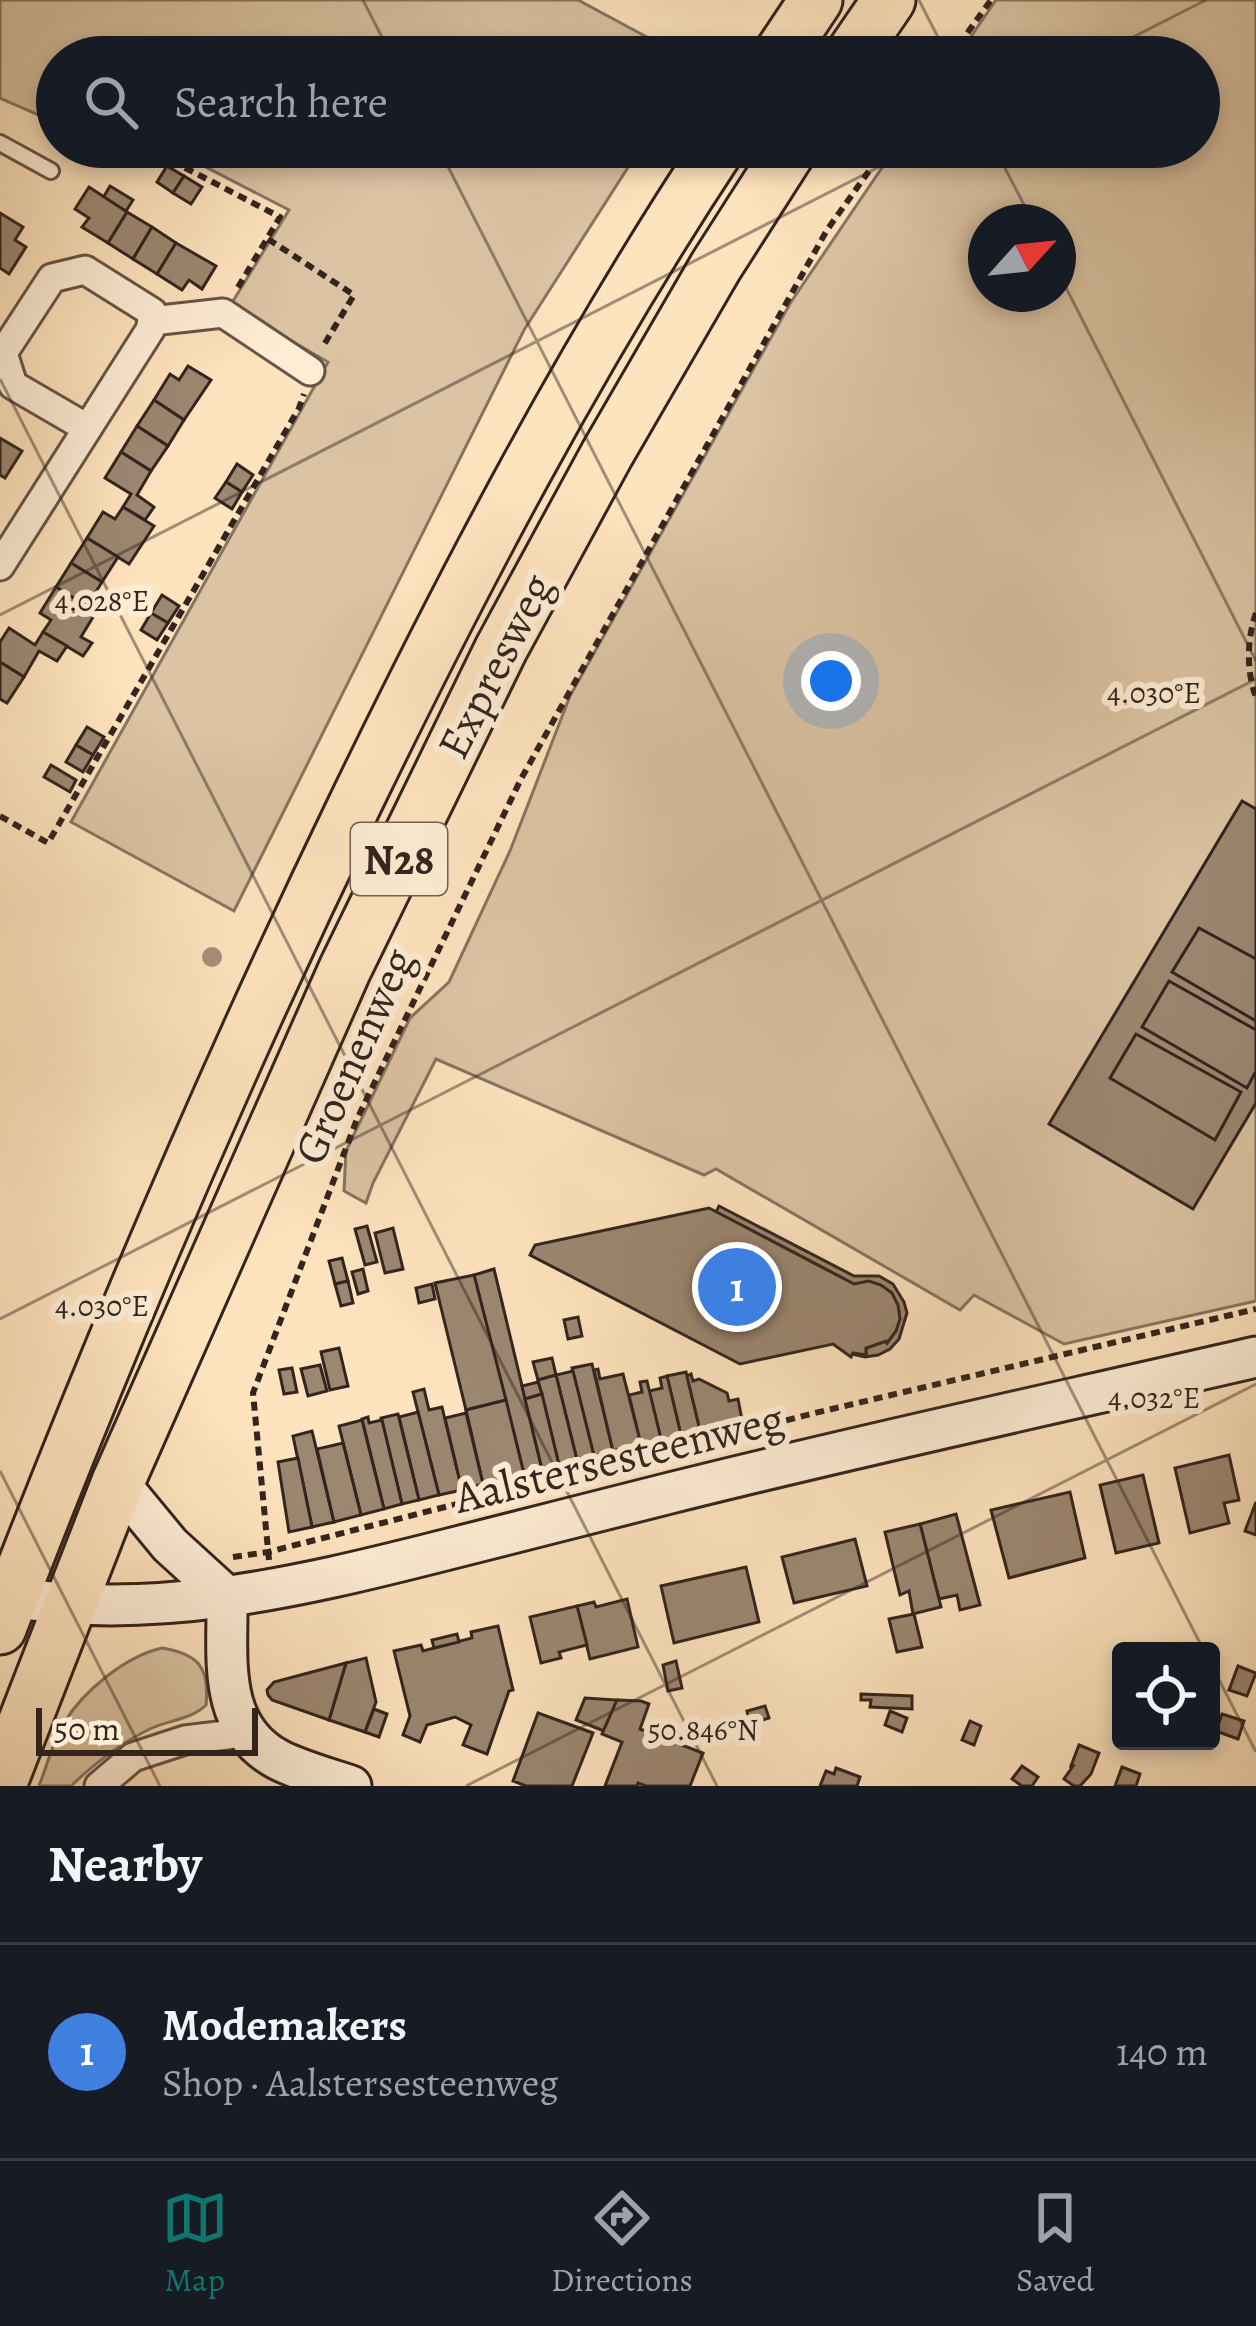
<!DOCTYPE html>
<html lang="en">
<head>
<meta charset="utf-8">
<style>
  body { margin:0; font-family:Alegreya,serif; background:#242831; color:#f1f3f6 }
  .controls { position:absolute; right:36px; bottom:36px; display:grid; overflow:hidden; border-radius:12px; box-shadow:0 6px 18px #0003 }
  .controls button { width:108px; height:108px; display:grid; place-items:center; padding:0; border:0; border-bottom:3px solid #363941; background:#171b24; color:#f1f3f6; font:60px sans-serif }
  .compass { position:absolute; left:968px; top:204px; width:108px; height:108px; border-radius:50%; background:#171b24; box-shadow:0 6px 18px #0003; rotate:63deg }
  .scale { position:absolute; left:36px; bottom:30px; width:222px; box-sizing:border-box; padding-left:12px; border:6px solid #33241e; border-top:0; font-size:33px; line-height:42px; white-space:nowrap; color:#33241e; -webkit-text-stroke:9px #feedd5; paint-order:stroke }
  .you { position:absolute; left:831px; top:681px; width:42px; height:42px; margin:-30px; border:9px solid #fff; border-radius:50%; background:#1a73e8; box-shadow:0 0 0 18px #1a73e833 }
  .badge { display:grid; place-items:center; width:78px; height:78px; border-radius:50%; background:#0f766e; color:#fff; font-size:39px; font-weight:700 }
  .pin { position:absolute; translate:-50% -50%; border:6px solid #fff; box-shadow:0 3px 12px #0006 }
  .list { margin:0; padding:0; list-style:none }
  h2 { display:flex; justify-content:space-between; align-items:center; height:156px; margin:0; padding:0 48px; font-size:51px }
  h2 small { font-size:39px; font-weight:400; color:#9ea1a6 }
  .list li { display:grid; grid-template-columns:78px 1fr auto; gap:36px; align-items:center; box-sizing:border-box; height:216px; padding:0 48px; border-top:3px solid #363941 }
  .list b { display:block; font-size:45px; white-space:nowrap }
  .list p { margin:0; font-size:39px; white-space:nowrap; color:#9ea1a6 }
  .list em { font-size:39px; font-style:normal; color:#9ea1a6 }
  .icon { flex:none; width:66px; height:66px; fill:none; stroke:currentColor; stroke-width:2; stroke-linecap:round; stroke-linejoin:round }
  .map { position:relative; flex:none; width:1256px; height:1786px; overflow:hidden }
  .search { position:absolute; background:#171b24; box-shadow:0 6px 18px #0003; left:36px; right:36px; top:36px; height:132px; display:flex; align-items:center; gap:30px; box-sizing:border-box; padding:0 42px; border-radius:66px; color:#9ea1a6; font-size:45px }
  .sheet { height:372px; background:#171b24 }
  nav { display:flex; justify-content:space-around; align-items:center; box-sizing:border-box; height:168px; border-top:3px solid #363941; background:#171b24; font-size:33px; color:#9ea1a6 }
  nav a { display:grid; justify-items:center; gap:6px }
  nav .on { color:#0f766e }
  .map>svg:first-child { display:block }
</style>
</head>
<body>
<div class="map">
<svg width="1256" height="1786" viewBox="0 0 1256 1786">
  <rect width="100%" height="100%" fill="#fde3be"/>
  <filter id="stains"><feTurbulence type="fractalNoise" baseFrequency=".00167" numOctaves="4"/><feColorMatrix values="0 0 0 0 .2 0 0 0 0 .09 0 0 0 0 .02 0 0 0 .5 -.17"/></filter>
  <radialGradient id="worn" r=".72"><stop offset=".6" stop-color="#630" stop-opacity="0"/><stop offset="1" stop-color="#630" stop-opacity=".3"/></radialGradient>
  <g fill="#dbc3a3" stroke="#877460" stroke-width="3" fill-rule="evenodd">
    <polygon points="0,0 578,0 684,57 57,57 57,123 0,98"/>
    <path d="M996,0H1256V1301L1064,1344L974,1295L960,1310L716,1169L704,1175L436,1059L373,1183L366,1203L344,1191L346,1151L410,1018L449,982L510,851L570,696L791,302L896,147H1199V57H957ZM986,222H1058V294H986Z"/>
    <polygon points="167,147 641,147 524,330 234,911 71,822 328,362 230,306 289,210"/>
    <path d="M162,1648C198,1654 210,1667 206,1705C192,1719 170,1720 152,1728C122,1742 95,1763 71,1786H39C47,1765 53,1742 64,1723C83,1691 126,1656 162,1648Z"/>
  </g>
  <g fill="#9c8771" stroke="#33241e" stroke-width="3">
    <polygon points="167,166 184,176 173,193 157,182"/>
    <polygon points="184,176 202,187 191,204 173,193"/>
    <polygon points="110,186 133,200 126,211 103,198"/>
    <polygon points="89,187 127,212 108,243 82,227 89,218 75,209"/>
    <polygon points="127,212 152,227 133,259 108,243"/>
    <polygon points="0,213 23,227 15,240 26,247 9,274 0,268"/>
    <polygon points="152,227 176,243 157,274 133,259"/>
    <polygon points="176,243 216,266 202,289 189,280 182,290 157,274"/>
    <polygon points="188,366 211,380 184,420 154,400 170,374 179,380"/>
    <polygon points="154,400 184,420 168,446 137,426"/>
    <polygon points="137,426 168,446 151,471 121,452"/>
    <polygon points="0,438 22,451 5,478 0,475"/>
    <polygon points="121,452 151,471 137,495 154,507 145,520 123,507 131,494 105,478"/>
    <polygon points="237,464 253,475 242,492 226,482"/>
    <polygon points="226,482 242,492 232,509 215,498"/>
    <polygon points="123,507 154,526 129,564 87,538 103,512 115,519"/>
    <polygon points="87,538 118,557 102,582 71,563"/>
    <polygon points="71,563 102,582 87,606 56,587"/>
    <polygon points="56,587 96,612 81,637 92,643 83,656 43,632 51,620 40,613"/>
    <polygon points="162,595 179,606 168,623 151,613"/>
    <polygon points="151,613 168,623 157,640 141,630"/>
    <polygon points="9,628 35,645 43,632 67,646 57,661 39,651 24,677 0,662 0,642"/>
    <polygon points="0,662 24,677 7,703 0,699"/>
    <polygon points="87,727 104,737 93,755 76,745"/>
    <polygon points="76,745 93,755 83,772 66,762"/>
    <polygon points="51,765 76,780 70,792 44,777"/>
    <polygon points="1242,801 1256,809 1256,1103 1193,1209 1049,1124"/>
    <polygon points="1199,928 1256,959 1256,1021 1172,972"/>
    <polygon points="1169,981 1256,1030 1256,1071 1247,1088 1142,1027"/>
    <polygon points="1136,1034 1241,1092 1215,1140 1110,1078"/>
    <polygon points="719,1206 854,1276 879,1276 893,1284 904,1302 907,1313 899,1339 890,1349 878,1355 865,1357 852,1354 866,1355 866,1348 886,1341 887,1343 896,1331 899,1311 892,1293 875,1283 854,1284 716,1212"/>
    <polygon points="709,1208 854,1284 869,1281 881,1285 892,1293 898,1305 900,1319 896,1331 887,1343 886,1341 866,1348 866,1355 853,1353 851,1357 833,1344 740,1364 530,1255 535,1245"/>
    <polygon points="367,1226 377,1262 365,1265 355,1229"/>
    <polygon points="393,1228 403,1269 385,1273 375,1233"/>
    <polygon points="342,1258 348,1281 335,1284 329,1261"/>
    <polygon points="363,1269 368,1291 358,1294 352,1272"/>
    <polygon points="494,1269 542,1469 524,1474 474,1275"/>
    <polygon points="474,1275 506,1400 466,1410 435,1283"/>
    <polygon points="348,1281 353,1303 341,1306 335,1284"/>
    <polygon points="432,1284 435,1299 419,1303 416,1288"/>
    <polygon points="578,1317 582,1336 568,1339 564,1320"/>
    <polygon points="339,1348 348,1386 330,1390 321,1352"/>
    <polygon points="552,1358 556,1375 538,1380 533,1362"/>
    <polygon points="592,1364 613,1451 594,1456 572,1368"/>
    <polygon points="320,1365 327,1391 308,1396 301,1369"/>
    <polygon points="292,1368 297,1392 284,1394 279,1370"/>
    <polygon points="598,1369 600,1379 623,1374 641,1444 613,1451 594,1370"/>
    <polygon points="573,1371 594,1456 577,1460 556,1375"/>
    <polygon points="686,1372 700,1430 686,1436 681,1435 667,1376"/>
    <polygon points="691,1374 693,1381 699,1379 727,1393 729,1401 738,1399 742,1420 731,1426 700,1430 687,1376"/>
    <polygon points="556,1375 577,1460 559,1465 538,1380"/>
    <polygon points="667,1376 681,1435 666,1441 661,1439 649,1391 662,1388 660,1378"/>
    <polygon points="647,1381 661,1439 647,1445 641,1444 629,1395 642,1392 640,1382"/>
    <polygon points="538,1382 542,1394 525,1399 522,1386"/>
    <polygon points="424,1389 429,1410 442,1407 462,1490 439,1495 413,1392"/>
    <polygon points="542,1394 559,1465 542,1469 525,1399"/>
    <polygon points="506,1400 524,1474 483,1484 466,1410"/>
    <polygon points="418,1412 439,1495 419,1500 399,1417"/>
    <polygon points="466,1413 483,1484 462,1490 445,1418"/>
    <polygon points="398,1414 419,1500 402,1504 381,1418"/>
    <polygon points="368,1417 369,1423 382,1420 402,1504 384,1509 362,1419"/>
    <polygon points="362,1420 384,1509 361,1515 339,1426"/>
    <polygon points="312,1431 334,1522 312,1527 293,1436"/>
    <polygon points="343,1443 361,1515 334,1522 317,1449"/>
    <polygon points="1229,1455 1239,1500 1224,1503 1229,1523 1190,1533 1175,1468"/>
    <polygon points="298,1458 312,1527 289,1532 278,1462"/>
    <polygon points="1143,1475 1159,1543 1116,1553 1100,1485"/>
    <polygon points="1070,1492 1085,1558 1009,1578 991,1510"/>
    <polygon points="1256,1502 1256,1535 1245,1531"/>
    <polygon points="956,1514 980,1605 960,1610 957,1595 939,1599 920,1524"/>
    <polygon points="920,1524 941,1607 913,1614 909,1591 900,1595 885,1532"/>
    <polygon points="855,1539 867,1586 794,1603 782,1557"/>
    <polygon points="746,1567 759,1622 674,1643 661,1586"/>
    <polygon points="627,1599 638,1647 590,1659 577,1606 594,1602 596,1607"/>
    <polygon points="577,1606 587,1645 559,1652 561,1658 541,1663 530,1617"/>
    <polygon points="914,1614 922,1647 897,1652 889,1619"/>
    <polygon points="498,1626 513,1690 509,1691 487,1754 463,1745 471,1725 455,1717 427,1725 420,1742 403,1735 410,1716 394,1651 421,1645 423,1651 472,1638 471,1632"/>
    <polygon points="457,1634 459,1642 434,1648 432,1640"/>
    <polygon points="366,1658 376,1702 365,1732 329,1720 346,1663"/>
    <polygon points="676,1661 682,1688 668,1691 663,1665"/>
    <polygon points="346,1663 329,1720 272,1700 268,1695 267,1690 274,1682"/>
    <polygon points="1238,1666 1256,1673 1247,1696 1229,1690"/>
    <polygon points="861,1694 912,1696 912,1709 870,1707 871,1700 861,1700"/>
    <polygon points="585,1698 617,1700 604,1731 576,1720"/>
    <polygon points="617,1700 641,1701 649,1704 640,1729 703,1753 690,1786 646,1786 638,1783 637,1786 605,1786 622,1742 602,1734"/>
    <polygon points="765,1706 769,1718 750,1724 747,1711"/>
    <polygon points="374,1709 387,1714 379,1737 365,1732"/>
    <polygon points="890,1711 907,1718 902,1732 885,1725"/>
    <polygon points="538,1713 593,1733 572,1786 526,1786 513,1781"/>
    <polygon points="1222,1714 1244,1721 1238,1739 1216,1731"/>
    <polygon points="970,1721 981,1726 974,1745 962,1740"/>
    <polygon points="1079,1745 1099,1753 1091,1774 1080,1786 1074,1786 1064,1779 1073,1766 1071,1766"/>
    <polygon points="1022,1766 1038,1777 1032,1786 1022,1786 1012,1779"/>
    <polygon points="1122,1767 1140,1774 1136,1786 1115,1786"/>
    <polygon points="836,1768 860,1777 857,1786 820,1786 826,1771 834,1774"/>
  </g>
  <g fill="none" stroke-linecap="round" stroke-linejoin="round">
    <g stroke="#665446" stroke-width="20">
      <polyline id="lane" points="0,143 51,171"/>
    </g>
    <g stroke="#665446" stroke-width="33">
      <g id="street">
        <polyline points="87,428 13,385 3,353 52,278 85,270 152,312 152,321"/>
        <polyline points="0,566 150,330 152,321 223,313 310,371"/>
        <polyline points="99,1786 133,1757 185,1740 243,1733"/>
      </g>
    </g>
    <g stroke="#33241e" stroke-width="45">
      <g id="secondary">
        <polyline points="118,1482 170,1545 227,1597"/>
        <path d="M0,1595C147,1623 299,1587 441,1551C517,1532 594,1512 670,1493C865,1444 1061,1402 1256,1357"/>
        <path d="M227,1597C228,1657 216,1727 279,1760C301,1771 327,1778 351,1786"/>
      </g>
    </g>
    <g stroke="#33241e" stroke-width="57">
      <g id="highway">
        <polyline points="778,57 816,0"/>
        <polyline points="850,57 889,0"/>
        <path d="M0,1628C107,1349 225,1073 355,804C464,579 581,356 719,147"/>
        <polyline points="0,1785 118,1482 345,969 501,649 607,454 716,266 792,147"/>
      </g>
    </g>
    <g stroke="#33241e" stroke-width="6" stroke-dasharray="9 6" stroke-linecap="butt">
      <polyline points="950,57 991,0"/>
      <polyline points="145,147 280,217 237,289"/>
      <polyline points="268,239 354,295 322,348"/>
      <path d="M1256,613C1247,639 1246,671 1256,697"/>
      <polyline points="0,816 48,843 299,408 304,394"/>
      <polyline points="233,1557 268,1552 815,1413 1256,1309"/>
      <polyline points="269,1560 253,1393 357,1119 521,779 827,230 886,147"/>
    </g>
    <use href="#lane" stroke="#feedd5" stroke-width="14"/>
    <use href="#street" stroke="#feedd5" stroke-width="27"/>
    <use href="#secondary" stroke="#feedd5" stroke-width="39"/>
    <use href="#highway" stroke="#fde3be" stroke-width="51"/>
  </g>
  <circle fill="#a59078" cx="212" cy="957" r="10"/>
  <path fill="none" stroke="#33241e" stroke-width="3" stroke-opacity="0.45" d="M363,0L392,57M919,0L948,57M1094,57L1206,0M438,147L1204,1651M994,147L1033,222M1058,272L1256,661M0,379L717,1786M0,615L918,147M0,1319L1256,679M0,1471L160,1786M1211,1664L1256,1752M466,1786L1256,1384"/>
  <g text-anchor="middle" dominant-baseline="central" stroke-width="12" stroke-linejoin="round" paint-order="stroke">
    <rect fill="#feedd5" stroke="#706055" stroke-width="3" x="351" y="823" width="96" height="72" rx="9"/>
    <g font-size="42" font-weight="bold" fill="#33241e">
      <text x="399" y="859">N28</text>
    </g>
    <g font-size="45" fill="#33241e" stroke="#feedd5">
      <text transform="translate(495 666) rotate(-63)">Expresweg</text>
      <text transform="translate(354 1056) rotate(-66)">Groenenweg</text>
      <text transform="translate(619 1458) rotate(-14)">Aalstersesteenweg</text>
    </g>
  </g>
  <g font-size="30" text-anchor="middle" fill="#33241e" stroke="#feedd5" stroke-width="12" stroke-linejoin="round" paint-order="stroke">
    <text x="102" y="611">4.028°E</text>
    <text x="1154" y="703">4.030°E</text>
    <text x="102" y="1316">4.030°E</text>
    <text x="1154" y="1408">4.032°E</text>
    <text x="703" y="1740">50.846°N</text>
  </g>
  <rect width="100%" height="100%" filter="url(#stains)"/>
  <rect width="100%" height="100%" fill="url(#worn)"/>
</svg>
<div class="controls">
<button><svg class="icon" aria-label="locate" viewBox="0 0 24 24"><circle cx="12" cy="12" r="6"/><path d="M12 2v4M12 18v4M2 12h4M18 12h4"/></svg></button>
</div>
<svg class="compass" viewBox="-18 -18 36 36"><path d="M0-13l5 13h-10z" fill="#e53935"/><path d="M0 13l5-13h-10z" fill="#9ea1a6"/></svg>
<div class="scale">50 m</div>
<div class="you"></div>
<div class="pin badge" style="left:737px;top:1287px;background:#3f7fe0">1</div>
<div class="search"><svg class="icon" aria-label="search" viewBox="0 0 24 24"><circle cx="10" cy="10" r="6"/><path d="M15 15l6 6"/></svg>Search here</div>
</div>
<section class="sheet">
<h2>Nearby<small></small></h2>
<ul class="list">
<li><span class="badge" style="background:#3f7fe0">1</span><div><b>Modemakers</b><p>Shop · Aalstersesteenweg</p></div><em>140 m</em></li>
</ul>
</section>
<nav>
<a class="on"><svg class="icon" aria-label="map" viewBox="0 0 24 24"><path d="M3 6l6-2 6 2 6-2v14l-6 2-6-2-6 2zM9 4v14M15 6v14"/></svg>Map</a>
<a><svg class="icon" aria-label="directions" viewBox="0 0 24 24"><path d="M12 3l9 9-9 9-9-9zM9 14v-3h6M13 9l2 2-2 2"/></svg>Directions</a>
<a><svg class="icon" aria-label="saved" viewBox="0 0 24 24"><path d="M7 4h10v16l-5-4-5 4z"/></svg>Saved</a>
</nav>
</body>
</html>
